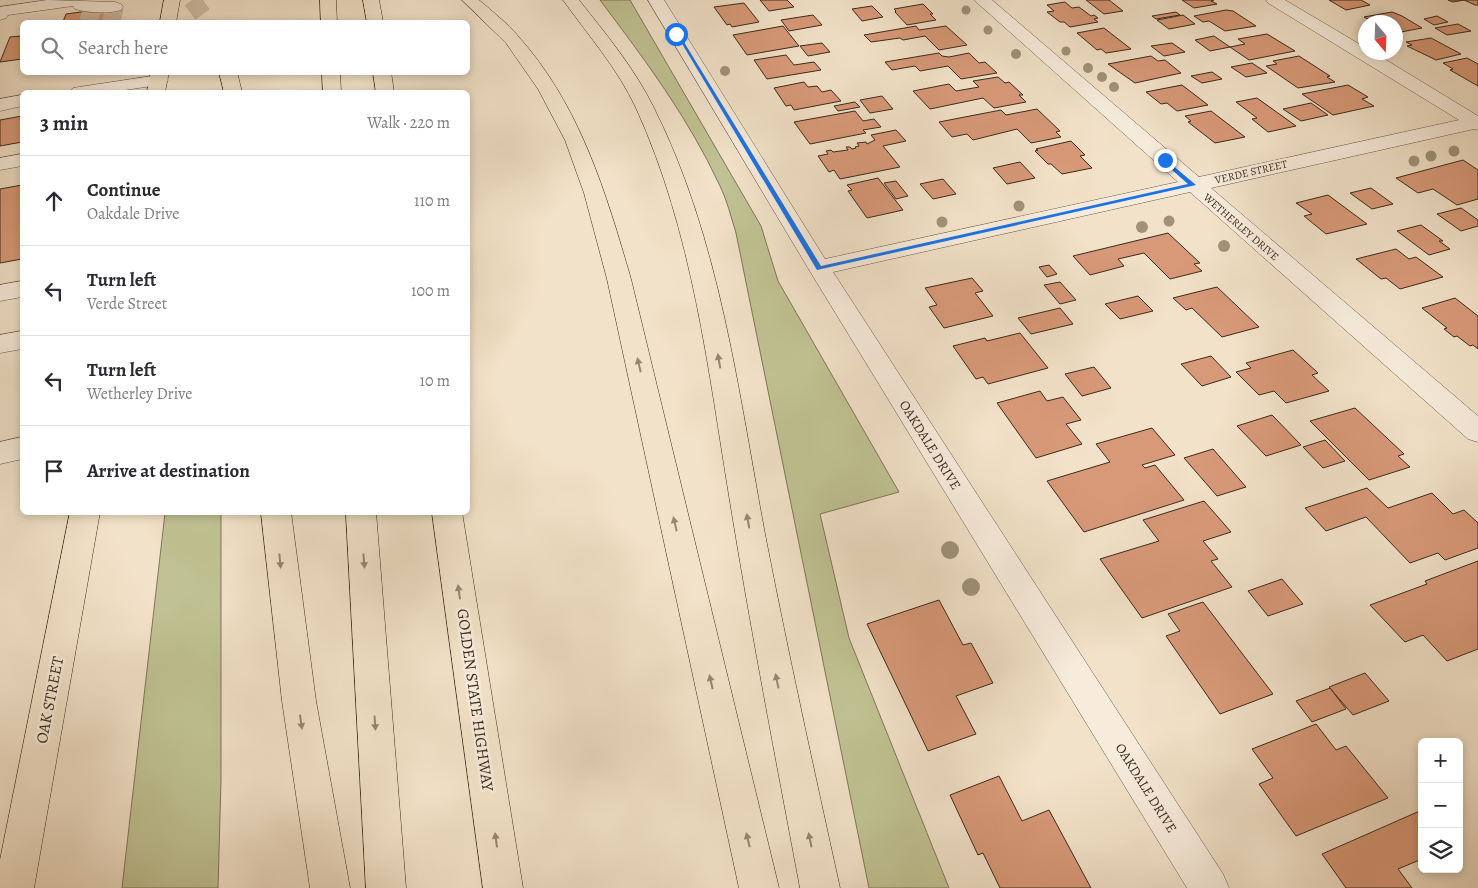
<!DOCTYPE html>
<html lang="en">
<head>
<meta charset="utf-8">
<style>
  body { margin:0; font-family:Alegreya,serif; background:#f2f2f3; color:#2b2b33 }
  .controls { position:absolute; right:15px; bottom:15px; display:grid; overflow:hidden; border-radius:8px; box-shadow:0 2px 8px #0003 }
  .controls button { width:45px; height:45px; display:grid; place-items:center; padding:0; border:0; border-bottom:1px solid #e1e1e2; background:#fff; color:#2b2b33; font:25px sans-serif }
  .compass { position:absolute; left:1358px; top:15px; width:45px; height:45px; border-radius:50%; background:#fff; box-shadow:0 2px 8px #0003; rotate:161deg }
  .stop { position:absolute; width:15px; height:15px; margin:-11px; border:4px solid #1a73e8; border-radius:50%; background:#fff }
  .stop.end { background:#1a73e8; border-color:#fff; box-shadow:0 1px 5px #0008 }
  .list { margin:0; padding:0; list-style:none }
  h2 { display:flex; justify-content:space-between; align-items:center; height:65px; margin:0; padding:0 20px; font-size:21px }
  h2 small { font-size:16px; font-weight:400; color:#7c7c81 }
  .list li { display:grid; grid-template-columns:32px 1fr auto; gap:15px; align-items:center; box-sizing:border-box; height:90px; padding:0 20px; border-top:1px solid #e1e1e2 }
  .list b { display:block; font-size:19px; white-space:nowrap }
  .list p { margin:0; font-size:16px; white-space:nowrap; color:#7c7c81 }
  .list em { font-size:16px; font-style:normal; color:#7c7c81 }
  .icon { flex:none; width:28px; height:28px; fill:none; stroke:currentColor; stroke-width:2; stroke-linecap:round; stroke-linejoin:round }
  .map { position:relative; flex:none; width:1478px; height:888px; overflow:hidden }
  .search { position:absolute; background:#fff; box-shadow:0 2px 8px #0003; left:20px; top:20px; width:450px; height:55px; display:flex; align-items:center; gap:12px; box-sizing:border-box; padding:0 18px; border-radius:8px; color:#7c7c81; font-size:19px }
  .panel { position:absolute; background:#fff; box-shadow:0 2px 8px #0003; left:20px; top:90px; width:450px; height:425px; border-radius:8px }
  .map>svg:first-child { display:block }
</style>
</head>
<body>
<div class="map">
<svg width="1478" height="888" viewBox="0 0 1478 888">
  <rect width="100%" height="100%" fill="#f2e2c9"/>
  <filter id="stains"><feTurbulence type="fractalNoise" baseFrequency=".004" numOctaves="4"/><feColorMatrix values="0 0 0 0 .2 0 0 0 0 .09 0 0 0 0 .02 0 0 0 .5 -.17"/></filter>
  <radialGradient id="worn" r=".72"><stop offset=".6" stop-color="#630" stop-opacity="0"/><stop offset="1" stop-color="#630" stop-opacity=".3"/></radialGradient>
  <g fill="#c0c293" stroke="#7e7657">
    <path d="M600,0H630L761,226L778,281L899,492L820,514L849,638L949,888H869L736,233C731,217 727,200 720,186C688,117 645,60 600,0Z"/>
    <polygon points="165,513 221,513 221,780 218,888 122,888"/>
  </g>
  <g fill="#d89978" stroke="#3c2a1b">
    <polygon points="760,0 787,0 794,7 769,11"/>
    <polygon points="1086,0 1109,0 1123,11 1104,14"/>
    <polygon points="1182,0 1214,0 1211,1 1217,4 1194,8"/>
    <polygon points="1329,0 1361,0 1370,5 1346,10"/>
    <polygon points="1448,0 1478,0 1478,5 1475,5 1464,0 1453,2"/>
    <polygon points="1065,2 1072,8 1079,7 1091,16 1094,15 1098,18 1094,19 1098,22 1070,27 1064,22 1060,22 1047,12 1054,11 1047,5"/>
    <polygon points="744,3 759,22 732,27 730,24 727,25 714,7"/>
    <polygon points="923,4 933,14 930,14 936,20 907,25 895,12 896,11 894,9"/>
    <polygon points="872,6 883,17 862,21 852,9"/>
    <polygon points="119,7 115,22 63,22 66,14"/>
    <polygon points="1226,10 1233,11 1256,26 1225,31 1209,21 1203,22 1194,16"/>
    <polygon points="1176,12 1180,15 1156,19 1152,16"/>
    <polygon points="1392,12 1402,16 1422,28 1396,33 1396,22 1373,22 1364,17"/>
    <polygon points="813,15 822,25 789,31 781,20"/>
    <polygon points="1183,15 1195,24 1169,29 1157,20"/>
    <polygon points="1437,16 1448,22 1434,25 1424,19"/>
    <polygon points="1458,24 1471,31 1447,35 1435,28"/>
    <polygon points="783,26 799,46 747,55 733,35"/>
    <polygon points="916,26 919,30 946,26 967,45 939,50 925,36 903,40 900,38 871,42 864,35"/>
    <polygon points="1104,28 1131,49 1106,53 1101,49 1097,50 1077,33"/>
    <polygon points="1267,34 1295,51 1249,60 1230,47 1245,44 1238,39"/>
    <polygon points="22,36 22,59 0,62 10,37"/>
    <polygon points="1214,36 1230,47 1210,51 1195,40"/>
    <polygon points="1431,38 1461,54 1436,60 1407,46 1412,45 1406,42"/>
    <polygon points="822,43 830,52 808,56 800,46"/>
    <polygon points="1172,43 1185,52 1164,56 1151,46"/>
    <polygon points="939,53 942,56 949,57 969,53 979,63 985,62 997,73 961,79 948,66 920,71 915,66 892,70 885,62"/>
    <polygon points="786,55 794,65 814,62 821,70 767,79 754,60"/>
    <polygon points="1151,56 1158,61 1165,60 1181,73 1135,83 1108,64"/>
    <polygon points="1299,56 1330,76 1327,77 1335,82 1298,88 1266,66 1277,64 1273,61"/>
    <polygon points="1467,58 1478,64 1478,86 1450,70 1453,69 1443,63"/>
    <polygon points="1252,63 1267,73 1246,77 1231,67"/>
    <polygon points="1212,72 1222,79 1202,83 1191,76"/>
    <polygon points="998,77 1005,83 1009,82 1023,95 1019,95 1026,102 994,108 983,98 930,109 913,91 949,84 956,91 979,87 973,81"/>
    <polygon points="804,82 808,87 817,86 822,92 831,90 841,101 794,110 791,105 786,106 774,88"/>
    <polygon points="1182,85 1208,105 1177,111 1167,103 1161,104 1146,92"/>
    <polygon points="1348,85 1368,97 1362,99 1374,106 1333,115 1302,94"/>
    <polygon points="882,96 893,109 870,113 860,100"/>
    <polygon points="1257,98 1296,126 1268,132 1252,119 1257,118 1236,102"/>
    <polygon points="855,102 860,107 838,111 834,106"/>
    <polygon points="1311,103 1328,115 1301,121 1283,109"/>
    <polygon points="1037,109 1060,131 1056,132 1061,137 1031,143 1017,129 973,140 967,134 952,137 939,122 1001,110 1006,115"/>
    <polygon points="855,111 863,121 874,119 881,127 863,130 866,133 810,144 794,122"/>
    <polygon points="1211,111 1245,137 1215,143 1188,122 1191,121 1185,116"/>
    <polygon points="22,116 22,142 0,146 0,120"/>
    <polygon points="896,130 906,141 883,146 900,167 840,179 834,170 829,172 818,156 828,154 826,151 831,150 833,152 848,150 846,147 850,147 852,149 856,148 855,147 859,146 857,143 866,142 867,144 875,140 871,135"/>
    <polygon points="1071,141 1085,155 1080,156 1092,168 1062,174 1051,164 1048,164 1035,151 1038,150 1036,149"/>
    <polygon points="1463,160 1478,170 1478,199 1457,205 1433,189 1418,193 1396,178"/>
    <polygon points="1020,162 1035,178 1007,184 993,168"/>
    <polygon points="878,178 903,210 867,218 848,191 852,190 847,185"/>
    <polygon points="943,179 956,194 933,199 920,184"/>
    <polygon points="896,181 908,196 896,199 884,183"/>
    <polygon points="22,185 22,259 0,263 0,189"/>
    <polygon points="1371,188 1393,204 1372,209 1350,193"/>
    <polygon points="1328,195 1367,224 1326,234 1304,216 1312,214 1296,203"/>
    <polygon points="1461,208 1478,220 1478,226 1461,231 1437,214"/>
    <polygon points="1421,225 1443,241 1439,241 1450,249 1429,255 1397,231"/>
    <polygon points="1168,233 1200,263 1194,264 1202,271 1170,279 1144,253 1118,259 1124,266 1090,275 1073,256"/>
    <polygon points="1396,249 1409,259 1416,257 1443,277 1400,289 1386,278 1381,279 1356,259"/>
    <polygon points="1049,265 1057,274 1047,277 1039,267"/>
    <polygon points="972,278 983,291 975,293 993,316 944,328 929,307 937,305 925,288"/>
    <polygon points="1060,282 1076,300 1060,304 1044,285"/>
    <polygon points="1217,287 1259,327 1222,337 1192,308 1186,310 1173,298"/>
    <polygon points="1138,296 1153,311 1120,319 1105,304"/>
    <polygon points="1455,298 1478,316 1478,349 1473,345 1470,346 1457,336 1454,337 1444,329 1447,328 1422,308"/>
    <polygon points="1060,308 1073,324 1031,334 1018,318"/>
    <polygon points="1020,333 1048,368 988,384 983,377 976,379 953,346 985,338 987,341"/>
    <polygon points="1293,350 1318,373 1312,375 1329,391 1286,403 1274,391 1259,395 1236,372 1251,368 1246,363"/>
    <polygon points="1211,356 1231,377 1202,386 1181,364"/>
    <polygon points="1094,367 1111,388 1082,396 1065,374"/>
    <polygon points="1040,391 1047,401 1063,397 1081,420 1066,424 1082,444 1036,458 997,403"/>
    <polygon points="1355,408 1404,454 1398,456 1410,467 1369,480 1310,421"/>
    <polygon points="1272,415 1301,445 1266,456 1237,426"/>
    <polygon points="1152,428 1175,455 1142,465 1145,468 1155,465 1184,500 1084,532 1047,481 1110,462 1096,444"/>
    <polygon points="1325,440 1345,461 1323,468 1303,447"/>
    <polygon points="1213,449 1246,487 1217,496 1184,458"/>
    <polygon points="1367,488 1388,508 1432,493 1453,514 1464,510 1478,523 1478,548 1445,560 1438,553 1410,563 1366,517 1326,531 1305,508"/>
    <polygon points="1204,501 1231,532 1203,541 1218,559 1211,561 1232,587 1142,618 1100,559 1159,541 1143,520"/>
    <polygon points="1478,561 1478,649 1447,661 1423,635 1405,642 1370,605 1427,584 1425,581"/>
    <polygon points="1282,579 1303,604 1268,616 1248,591"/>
    <polygon points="939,600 963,645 971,643 993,683 956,696 976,734 928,751 867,624"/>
    <polygon points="1203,602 1273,694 1220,714 1166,636 1180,631 1168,614"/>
    <polygon points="1365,673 1389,701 1353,715 1329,687"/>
    <polygon points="1330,688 1346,709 1312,722 1296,701"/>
    <polygon points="1316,724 1336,750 1346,746 1388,798 1296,836 1259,784 1273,778 1252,749"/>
    <polygon points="999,776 1022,821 1049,810 1091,888 1000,888 983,853 978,855 950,795"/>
    <polygon points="1422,810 1422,859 1398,869 1412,888 1346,888 1322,854"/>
  </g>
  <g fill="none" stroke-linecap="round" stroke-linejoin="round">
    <g stroke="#cebda6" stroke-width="18" stroke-dasharray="18 9" stroke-linecap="butt">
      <polyline points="88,22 92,10"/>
      <polyline points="111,22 115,7"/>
    </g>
    <polyline stroke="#cebda6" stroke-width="18" stroke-dasharray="18 9" stroke-linecap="butt" points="192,0 208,22"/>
    <g stroke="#6a5846" stroke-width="1">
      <g id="minor">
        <path d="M47,0L115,2L121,4L123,7L121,10C108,14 88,13 75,9L73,6L8,15L6,18L0,20V7Z"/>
        <polygon points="648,0 664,0 825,259 1178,182 974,0 992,0 1199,177 1459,120 1268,3 1266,0 1285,0 1366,48 1366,52 1373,52 1478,116 1478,130 1474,129 1211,188 1478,416 1478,442 1468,439 1190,192 833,272 1223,874 1229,888 1187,888 808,268"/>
        <polygon points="159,75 165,76 168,80 165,84 112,92 70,92 73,88 79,87"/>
        <polygon points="22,95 22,106 0,111 0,99"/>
        <polygon points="22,154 22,166 0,170 0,158"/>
        <polygon points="22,281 22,297 0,301 0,285"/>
        <polygon points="22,331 22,349 0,353 0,335"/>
        <polygon points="22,437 22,459 0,464 0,442"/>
      </g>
    </g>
    <g stroke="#3c2a1b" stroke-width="1">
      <g id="major">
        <polygon points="164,0 180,0 176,22 160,22"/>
        <polygon points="151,72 169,72 165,92 147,92"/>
        <polygon points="70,512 100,512 34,888 0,888 0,860"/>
      </g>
    </g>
    <g stroke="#3c2a1b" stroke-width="1">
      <g id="highway">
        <polygon points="320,0 336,0 337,22 321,22"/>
        <polygon points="363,0 379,0 383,22 367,22"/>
        <path d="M462,0H479C493,12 507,23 518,36C580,105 606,193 631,279L779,888H739L607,279L584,193L565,140L538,89L506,43Z"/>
        <path d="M563,0H579C606,34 635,69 654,108C720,240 738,390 765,534C788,652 814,770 840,888H800C776,760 751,631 730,502C708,369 693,233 636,108C618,69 588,35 563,0Z"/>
        <polygon points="219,72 237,72 242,92 224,92"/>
        <polygon points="322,72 340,72 341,92 323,92"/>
        <polygon points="373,72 391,72 394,92 376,92"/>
        <polygon points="261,512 291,512 316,701 350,888 310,888 282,701"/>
        <polygon points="346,512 376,512 406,888 366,888"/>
        <polygon points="432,512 462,512 523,888 483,888"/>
      </g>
    </g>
    <use href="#minor" fill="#f7ecdc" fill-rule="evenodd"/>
    <use href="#major" fill="#f2e2c9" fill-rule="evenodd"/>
    <use href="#highway" fill="#f2e2c9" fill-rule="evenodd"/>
  </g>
  <g fill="#a0927a">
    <circle cx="966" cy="10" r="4.5"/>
    <circle cx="988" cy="30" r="4.5"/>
    <circle cx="1066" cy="51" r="4.5"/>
    <circle cx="1016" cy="54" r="5"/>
    <circle cx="1088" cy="68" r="5"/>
    <circle cx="725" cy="71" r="5"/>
    <circle cx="1102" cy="77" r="5"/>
    <circle cx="1114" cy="87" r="5"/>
    <circle cx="1454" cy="151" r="5.5"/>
    <circle cx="1431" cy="156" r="5.5"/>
    <circle cx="1414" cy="161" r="5.5"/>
    <circle cx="1019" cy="206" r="5.5"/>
    <circle cx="1169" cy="221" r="5.5"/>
    <circle cx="942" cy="222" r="5.5"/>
    <circle cx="1142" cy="227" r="6"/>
    <circle cx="1224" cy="246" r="6"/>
    <circle cx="950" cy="550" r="9"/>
    <circle cx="971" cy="587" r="9"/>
  </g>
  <defs><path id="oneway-solid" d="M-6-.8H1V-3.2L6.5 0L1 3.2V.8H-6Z" transform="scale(1.25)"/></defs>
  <g fill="#978672">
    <use href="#oneway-solid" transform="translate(719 361) rotate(-100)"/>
    <use href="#oneway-solid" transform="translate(639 365) rotate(-103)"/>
    <use href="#oneway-solid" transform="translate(748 521) rotate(-100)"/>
    <use href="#oneway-solid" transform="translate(675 524) rotate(-103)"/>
    <use href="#oneway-solid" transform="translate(280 561) rotate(85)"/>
    <use href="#oneway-solid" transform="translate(364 561) rotate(86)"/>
    <use href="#oneway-solid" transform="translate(459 592) rotate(-98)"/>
    <use href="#oneway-solid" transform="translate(777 681) rotate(-102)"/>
    <use href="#oneway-solid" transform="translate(711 682) rotate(-103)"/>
    <use href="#oneway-solid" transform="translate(301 722) rotate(82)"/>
    <use href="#oneway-solid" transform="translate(375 723) rotate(86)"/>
    <use href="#oneway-solid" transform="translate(496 840) rotate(-98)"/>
    <use href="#oneway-solid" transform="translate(748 840) rotate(-103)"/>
    <use href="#oneway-solid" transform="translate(810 840) rotate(-102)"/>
  </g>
  <polygon fill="#1a73e8" points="675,32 679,34 821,266 1188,184 1163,162 1165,159 1196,185 817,270"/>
  <g text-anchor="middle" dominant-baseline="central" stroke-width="5" stroke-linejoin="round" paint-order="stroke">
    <g font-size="11" fill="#3c2a1b" stroke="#f7ecdc">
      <text transform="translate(1251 172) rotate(-13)">VERDE STREET</text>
      <text transform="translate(1241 227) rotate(41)">WETHERLEY DRIVE</text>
    </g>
    <g font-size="14" fill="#3c2a1b" stroke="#f7ecdc">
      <text transform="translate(930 445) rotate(58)">OAKDALE DRIVE</text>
      <text transform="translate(1146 788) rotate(58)">OAKDALE DRIVE</text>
    </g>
    <g font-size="16" fill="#3c2a1b" stroke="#f7ecdc">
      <text transform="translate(50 700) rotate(-79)">OAK STREET</text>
      <text transform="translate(475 700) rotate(82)">GOLDEN STATE HIGHWAY</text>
    </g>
  </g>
  <rect width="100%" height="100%" filter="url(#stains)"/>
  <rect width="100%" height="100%" fill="url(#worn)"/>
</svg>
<div class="controls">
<button>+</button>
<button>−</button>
<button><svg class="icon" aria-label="layers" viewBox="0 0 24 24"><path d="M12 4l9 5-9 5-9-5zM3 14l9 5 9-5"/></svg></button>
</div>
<svg class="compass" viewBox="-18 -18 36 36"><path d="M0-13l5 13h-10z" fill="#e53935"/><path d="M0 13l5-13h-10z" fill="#7c7c81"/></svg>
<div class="stop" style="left:676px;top:34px"></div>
<div class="stop end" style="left:1165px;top:160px"></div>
<div class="search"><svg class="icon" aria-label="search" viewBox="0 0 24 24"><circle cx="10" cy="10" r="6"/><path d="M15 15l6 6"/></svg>Search here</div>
<section class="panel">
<h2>3 min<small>Walk · 220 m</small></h2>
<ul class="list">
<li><svg class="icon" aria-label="ahead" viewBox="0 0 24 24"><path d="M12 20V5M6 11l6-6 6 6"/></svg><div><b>Continue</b><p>Oakdale Drive</p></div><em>110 m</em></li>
<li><svg class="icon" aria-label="left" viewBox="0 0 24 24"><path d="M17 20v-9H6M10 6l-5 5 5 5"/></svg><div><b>Turn left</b><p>Verde Street</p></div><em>100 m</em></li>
<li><svg class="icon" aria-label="left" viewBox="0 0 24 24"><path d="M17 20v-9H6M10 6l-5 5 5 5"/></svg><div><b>Turn left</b><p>Wetherley Drive</p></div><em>10 m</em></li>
<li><svg class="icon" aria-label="arrive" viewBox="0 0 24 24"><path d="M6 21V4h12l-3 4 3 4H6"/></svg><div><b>Arrive at destination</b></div></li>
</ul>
</section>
</div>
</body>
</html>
